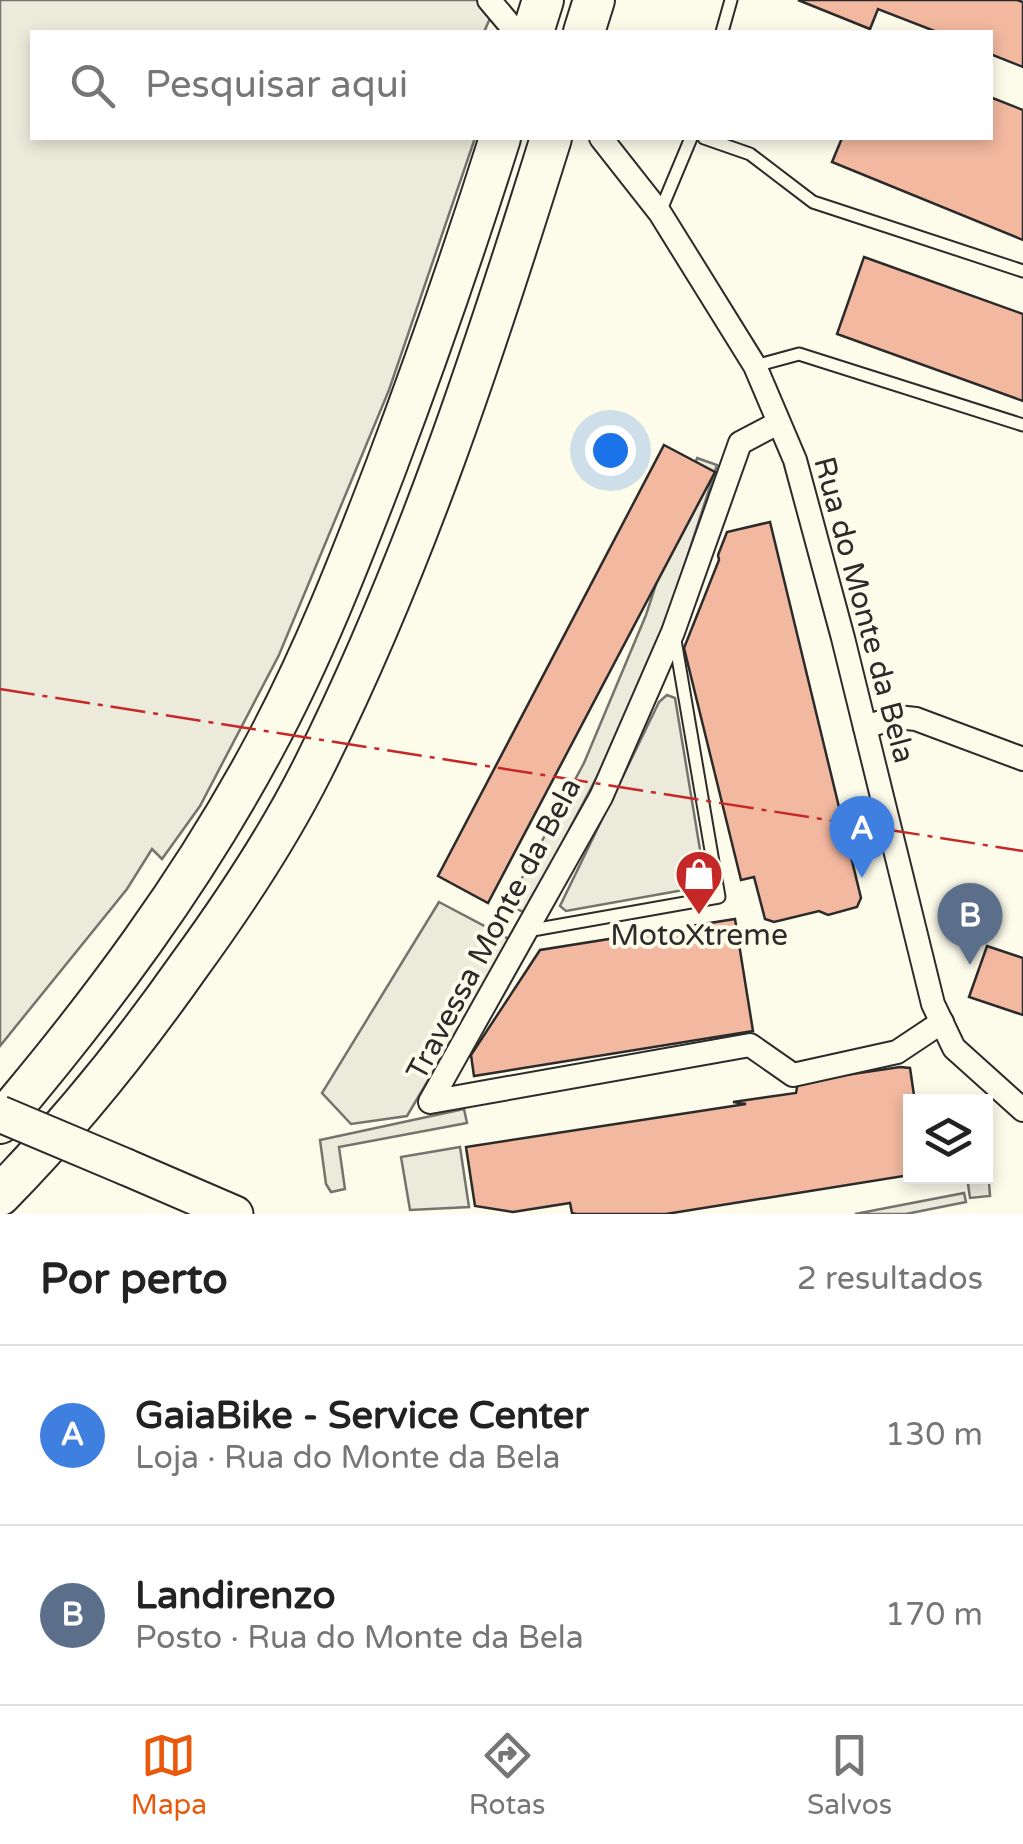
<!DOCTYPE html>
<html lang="pt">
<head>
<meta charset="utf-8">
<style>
  body { margin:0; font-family:"Varela Round",sans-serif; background:#f6f6f6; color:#222 }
  .controls { position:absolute; right:30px; bottom:30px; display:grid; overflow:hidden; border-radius:0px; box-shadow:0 5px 15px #0003 }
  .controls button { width:90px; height:90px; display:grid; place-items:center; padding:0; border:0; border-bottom:2px solid #e0e0e0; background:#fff; color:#222; font:50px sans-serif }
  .you { position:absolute; left:610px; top:450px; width:35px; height:35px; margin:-25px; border:8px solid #fff; border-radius:50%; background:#1a73e8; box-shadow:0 0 0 15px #1a73e833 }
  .badge { display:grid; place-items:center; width:65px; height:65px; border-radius:50%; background:#ea580c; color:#fff; font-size:32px; font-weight:700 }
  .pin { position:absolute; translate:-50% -82px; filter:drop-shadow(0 2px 5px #0008) }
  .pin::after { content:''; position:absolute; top:52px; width:35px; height:30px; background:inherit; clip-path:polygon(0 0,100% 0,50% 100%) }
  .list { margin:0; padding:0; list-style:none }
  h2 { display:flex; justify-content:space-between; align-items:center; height:130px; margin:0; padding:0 40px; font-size:42px }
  h2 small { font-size:32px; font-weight:400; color:#767676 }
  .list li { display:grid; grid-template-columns:65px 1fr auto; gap:30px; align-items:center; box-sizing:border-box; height:180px; padding:0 40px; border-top:2px solid #e0e0e0 }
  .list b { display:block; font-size:38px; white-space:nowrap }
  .list p { margin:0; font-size:32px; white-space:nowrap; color:#767676 }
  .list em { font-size:32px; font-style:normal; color:#767676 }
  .icon { flex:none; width:55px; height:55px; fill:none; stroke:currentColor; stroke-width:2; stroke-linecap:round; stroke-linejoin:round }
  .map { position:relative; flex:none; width:1023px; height:1214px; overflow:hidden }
  .search { position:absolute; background:#fff; box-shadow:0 5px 15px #0003; left:30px; right:30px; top:30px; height:110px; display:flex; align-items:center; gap:25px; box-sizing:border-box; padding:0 35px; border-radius:0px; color:#767676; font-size:38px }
  .sheet { height:490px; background:#fff }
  nav { display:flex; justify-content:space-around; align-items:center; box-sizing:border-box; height:140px; border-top:2px solid #e0e0e0; background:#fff; font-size:28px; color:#767676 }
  nav a { display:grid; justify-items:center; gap:5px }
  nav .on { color:#ea580c }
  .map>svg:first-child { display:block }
</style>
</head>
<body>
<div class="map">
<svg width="1023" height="1214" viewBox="0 0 1023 1214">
  <rect width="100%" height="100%" fill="#fdfbea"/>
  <polygon fill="#ecebdb" stroke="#74746e" stroke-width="2.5" points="0,0 498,0 484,32 32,32 32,138 475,138 389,390 279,655 200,806 162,859 152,849 127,889 0,1046"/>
  <g fill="#eceadb" stroke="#74746e" stroke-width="2.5">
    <polygon points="697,458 717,465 666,623 599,773 525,913 508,904 584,763 646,615"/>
    <polygon points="667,695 675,698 706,886 566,911 560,906 659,702"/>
    <polygon points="439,902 511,940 407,1116 351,1124 322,1093"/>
    <polygon points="464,1109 467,1123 339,1147 345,1189 331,1192 326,1184 320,1140"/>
    <polygon points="986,1144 990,1196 970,1198 967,1177 986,1176"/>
    <polygon points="460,1147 469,1207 410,1210 401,1157"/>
    <polygon points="964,1193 966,1202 906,1214 855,1214"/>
  </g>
  <g fill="#f2b8a0" stroke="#2b2b2b" stroke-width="2.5">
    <polygon points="798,0 1017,0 1023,2 1023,67 990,54 990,32 937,32 878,9 870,29"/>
    <polygon points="990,97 1023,110 1023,240 832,162 842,138 990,138"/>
    <polygon points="864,257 1023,314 1023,401 837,334"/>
    <polygon points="664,445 715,472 488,903 438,876"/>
    <polygon points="770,522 861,898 857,907 828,915 819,911 774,922 765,919 754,877 741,880 684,648 719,560 718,555 727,532"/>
    <polygon points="735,919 753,1031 474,1076 471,1055 540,950"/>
    <polygon points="987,946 1023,958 1023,1015 969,997"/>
    <polygon points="900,1067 910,1068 915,1102 910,1102 910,1175 666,1214 576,1214 572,1213 570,1203 513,1212 475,1206 466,1147 746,1104 733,1102 796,1093 798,1082"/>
  </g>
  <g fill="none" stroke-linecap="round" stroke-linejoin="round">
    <g stroke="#2b2b2b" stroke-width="15">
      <g id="service">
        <polyline points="722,32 731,0"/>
        <polyline points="704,138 750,154 813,202 1023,271"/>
        <polyline points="660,212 691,138"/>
        <polyline points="755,366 799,354 1023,425"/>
        <polyline points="527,931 719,897 675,640"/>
      </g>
    </g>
    <g stroke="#2b2b2b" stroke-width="26">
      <g id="minor">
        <polyline points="489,0 516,32"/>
        <polyline points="601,138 660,213 755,366 795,460 843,638 933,1004 954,1048 1023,1110"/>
        <polyline points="778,423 740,443 673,632 601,797 430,1102 750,1045 793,1075 897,1052 942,1022"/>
        <polyline points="865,727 897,717 916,719 1023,759"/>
      </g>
    </g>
    <g stroke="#2b2b2b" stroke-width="39">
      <polyline id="primary" points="126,1167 235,1214"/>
    </g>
    <g stroke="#2b2b2b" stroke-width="44">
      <g id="motorway">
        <polyline points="533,32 543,0"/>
        <polyline points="584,32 594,0"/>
        <path d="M0,1123C100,1005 192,882 265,745C313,656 350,561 386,467C427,358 465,249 500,138"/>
        <path d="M0,1195C69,1125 131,1048 188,967C234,904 278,838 313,768C414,566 484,353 551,138"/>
      </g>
    </g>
    <use href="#service" stroke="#fdfbea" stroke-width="11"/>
    <use href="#minor" stroke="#fdfbea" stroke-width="22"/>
    <use href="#primary" stroke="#fdfbea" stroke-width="35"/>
    <use href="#motorway" stroke="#fdfbea" stroke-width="40"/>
    <g stroke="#2b2b2b" stroke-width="39" stroke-linecap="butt">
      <polyline id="primary-bridge" points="0,1114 126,1167"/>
    </g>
    <use href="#primary-bridge" stroke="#fdfbea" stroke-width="35"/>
    <polyline stroke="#c62828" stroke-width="2.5" stroke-dasharray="35 8 5 8" stroke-linecap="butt" points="0,689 1023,851"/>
  </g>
  <defs>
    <g id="shop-pin" transform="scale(2.5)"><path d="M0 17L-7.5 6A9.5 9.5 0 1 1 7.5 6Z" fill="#c62828" stroke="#fdfbea"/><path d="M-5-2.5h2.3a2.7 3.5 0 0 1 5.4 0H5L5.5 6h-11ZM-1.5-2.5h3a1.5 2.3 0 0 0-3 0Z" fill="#fff"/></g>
  </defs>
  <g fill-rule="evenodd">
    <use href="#shop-pin" x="699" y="874"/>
  </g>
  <g text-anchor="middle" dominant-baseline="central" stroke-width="8" stroke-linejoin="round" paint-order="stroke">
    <g font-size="30" fill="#2b2b2b" stroke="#fdfbea">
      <text transform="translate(864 610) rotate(75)">Rua do Monte da Bela</text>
      <text transform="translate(494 929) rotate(-62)">Travessa Monte da Bela</text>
    </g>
    <g font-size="30" fill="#2b2b2b" stroke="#fdfbea">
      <text x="699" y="935">MotoXtreme</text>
    </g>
  </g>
</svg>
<div class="controls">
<button><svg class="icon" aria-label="layers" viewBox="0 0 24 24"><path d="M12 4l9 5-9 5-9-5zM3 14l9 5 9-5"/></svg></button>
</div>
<div class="you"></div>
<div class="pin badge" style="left:862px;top:878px;background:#3f7fe0">A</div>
<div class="pin badge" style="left:970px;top:965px;background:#5c6f8a">B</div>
<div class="search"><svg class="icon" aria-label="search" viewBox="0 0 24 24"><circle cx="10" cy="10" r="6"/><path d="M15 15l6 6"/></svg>Pesquisar aqui</div>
</div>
<section class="sheet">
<h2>Por perto<small>2 resultados</small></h2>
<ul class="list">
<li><span class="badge" style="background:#3f7fe0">A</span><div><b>GaiaBike - Service Center</b><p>Loja · Rua do Monte da Bela</p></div><em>130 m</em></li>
<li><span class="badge" style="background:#5c6f8a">B</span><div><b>Landirenzo</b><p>Posto · Rua do Monte da Bela</p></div><em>170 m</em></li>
</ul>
</section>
<nav>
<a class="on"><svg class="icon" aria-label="map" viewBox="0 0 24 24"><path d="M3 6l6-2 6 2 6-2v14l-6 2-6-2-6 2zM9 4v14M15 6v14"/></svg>Mapa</a>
<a><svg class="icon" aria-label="directions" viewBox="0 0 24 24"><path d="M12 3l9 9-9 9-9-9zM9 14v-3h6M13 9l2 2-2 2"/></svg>Rotas</a>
<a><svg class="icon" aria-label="saved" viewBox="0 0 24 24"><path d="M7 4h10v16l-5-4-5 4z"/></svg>Salvos</a>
</nav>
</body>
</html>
